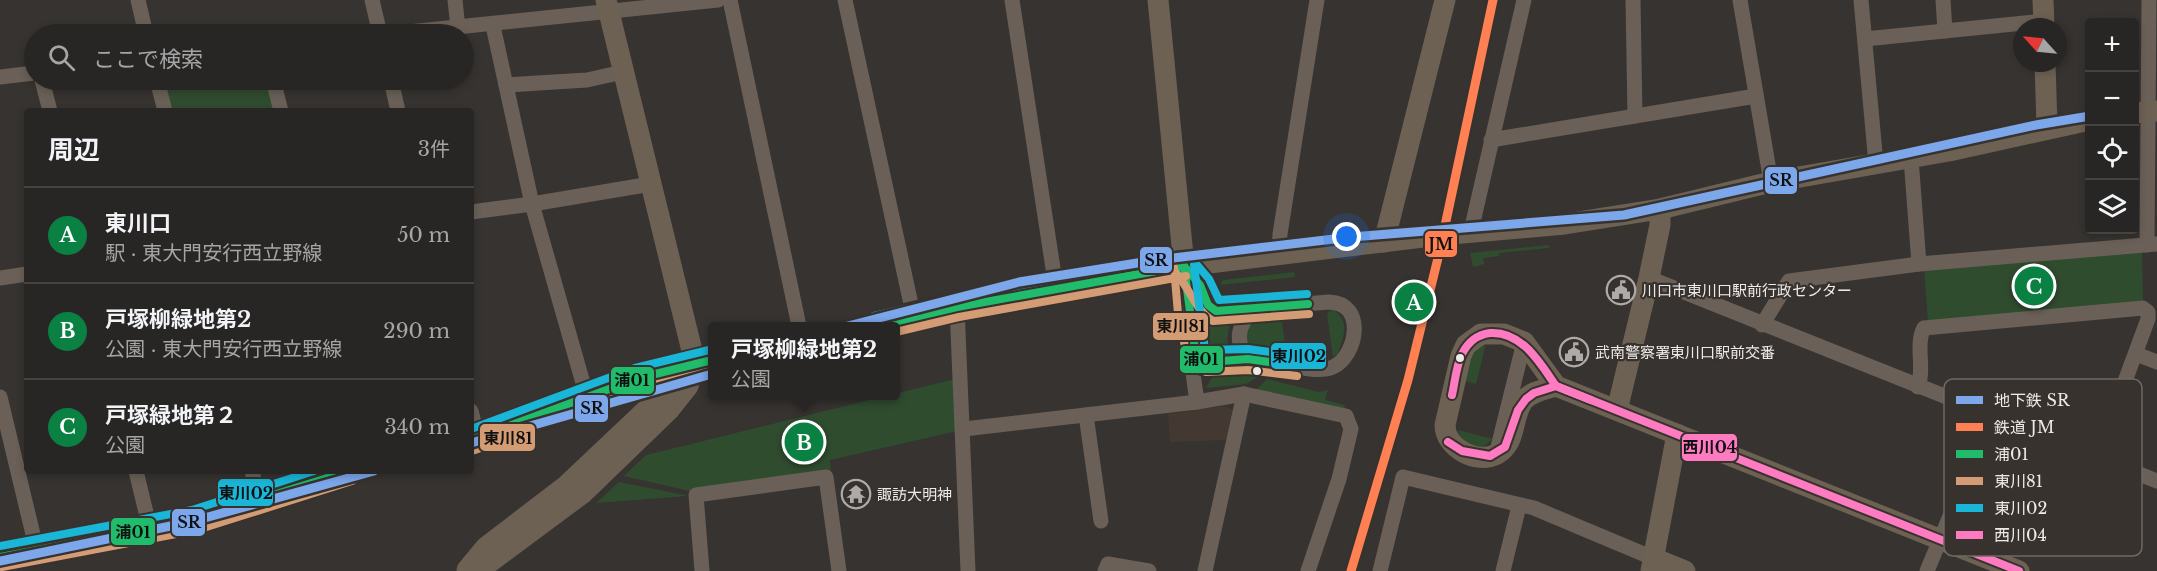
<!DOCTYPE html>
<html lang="ja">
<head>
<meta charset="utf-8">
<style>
  body { margin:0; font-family:"Libre Baskerville","Noto Sans JP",serif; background:#343231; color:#f1f3f6 }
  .controls { position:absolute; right:18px; top:18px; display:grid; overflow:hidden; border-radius:6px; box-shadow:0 3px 9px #0003 }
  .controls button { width:54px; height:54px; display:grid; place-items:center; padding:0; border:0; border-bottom:2px solid #444341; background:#282624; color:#f1f3f6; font:30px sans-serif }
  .compass { position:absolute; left:2013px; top:18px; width:54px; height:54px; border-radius:50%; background:#282624; box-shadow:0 3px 9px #0003; rotate:297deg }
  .you { position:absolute; left:1347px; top:237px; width:21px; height:21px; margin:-15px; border:4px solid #fff; border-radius:50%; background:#1a73e8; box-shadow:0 0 0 9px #1a73e833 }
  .badge { display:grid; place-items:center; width:39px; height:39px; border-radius:50%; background:#0b8043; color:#fff; font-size:20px; font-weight:700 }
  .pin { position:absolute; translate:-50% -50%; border:3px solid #fff; box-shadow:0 2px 6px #0006 }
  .popup { position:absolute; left:708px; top:322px; width:192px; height:78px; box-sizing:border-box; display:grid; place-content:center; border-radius:6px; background:#282624; filter:drop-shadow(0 2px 4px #0005); font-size:20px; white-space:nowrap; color:#a5a5a6 }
  .popup b { font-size:22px; color:#f1f3f6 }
  .popup::after { content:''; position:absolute; left:50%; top:100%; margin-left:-12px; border:12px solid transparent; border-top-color:#282624 }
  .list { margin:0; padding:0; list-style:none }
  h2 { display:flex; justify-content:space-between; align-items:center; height:78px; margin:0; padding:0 24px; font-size:26px }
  h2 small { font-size:20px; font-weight:400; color:#a5a5a6 }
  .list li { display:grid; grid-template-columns:39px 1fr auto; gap:18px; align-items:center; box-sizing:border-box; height:96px; padding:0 24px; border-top:2px solid #444341 }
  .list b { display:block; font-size:22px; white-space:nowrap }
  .list p { margin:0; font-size:20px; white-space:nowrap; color:#a5a5a6 }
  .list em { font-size:20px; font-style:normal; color:#a5a5a6 }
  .icon { flex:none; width:33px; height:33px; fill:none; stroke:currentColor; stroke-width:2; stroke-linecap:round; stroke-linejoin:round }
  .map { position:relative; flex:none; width:2157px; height:571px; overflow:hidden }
  .search { position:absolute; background:#282624; box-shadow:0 3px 9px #0003; left:24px; top:24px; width:450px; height:66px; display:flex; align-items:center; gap:15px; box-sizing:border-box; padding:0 21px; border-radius:33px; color:#a5a5a6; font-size:22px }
  .panel { position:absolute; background:#282624; box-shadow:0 3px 9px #0003; left:24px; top:108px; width:450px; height:366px; border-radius:6px }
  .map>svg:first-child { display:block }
</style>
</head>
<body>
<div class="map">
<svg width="2157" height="571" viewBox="0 0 2157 571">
  <rect width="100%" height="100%" fill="#363330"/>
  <polygon fill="#433832" points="1224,406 1233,410 1226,440 1170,442 1168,414"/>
  <g fill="#304c2f">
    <polygon points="164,80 267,80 275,111 172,111"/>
    <polygon points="1549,245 1549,248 1499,253 1499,256 1483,258 1484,264 1473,267 1470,253"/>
    <polygon points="2142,251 2143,302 1928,322 1924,270"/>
    <polygon points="1294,272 1295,277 1220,285 1223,280"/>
    <path d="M1194,298C1202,312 1208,321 1227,320L1230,323L1227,339L1231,350L1226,354L1211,355L1200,345Z"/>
    <path d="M1332,309C1351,320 1344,336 1338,353L1333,357L1327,314Z"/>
    <polygon points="1281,314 1286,352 1283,357 1252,350 1246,345 1245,330 1256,318"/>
    <polygon points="1486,344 1476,384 1464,381 1474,351"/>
    <polygon points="1247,373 1258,377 1246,384 1206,388 1212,377"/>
    <polygon points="955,379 957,431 830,460 831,471 689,491 624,476 646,455"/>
    <polygon points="1267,379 1319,392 1328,390 1325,400 1345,405 1344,410 1256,390"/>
    <polygon points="1458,430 1493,439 1482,448 1472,447 1459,436"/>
    <polygon points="619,482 685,495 687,496 596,503"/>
  </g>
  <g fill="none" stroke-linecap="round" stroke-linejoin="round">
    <g stroke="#6a6057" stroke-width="15">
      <polyline points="138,0 146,34"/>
      <polyline points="372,0 380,34"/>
      <polyline points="455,0 458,28"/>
      <polyline points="730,0 799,326"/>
      <polyline points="845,0 914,318"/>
      <polyline points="1012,0 1056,288"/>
      <polyline points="1633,0 1635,116"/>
      <polyline points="1740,0 1771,182"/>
      <polyline points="1861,0 1876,164"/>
      <polyline points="1943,0 1945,31"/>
      <polyline points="493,26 532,204 587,397"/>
      <polyline points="389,34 718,0"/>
      <polyline points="1865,39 2044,21"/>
      <polyline points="0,77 34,73"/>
      <polyline points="42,80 50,111"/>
      <polyline points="157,80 165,111"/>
      <polyline points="273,80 281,111"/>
      <polyline points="391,80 398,111"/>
      <polyline points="506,85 587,80 623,72"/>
      <polyline points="1491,140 1756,96"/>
      <polyline points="1911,158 1919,264"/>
      <polyline points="471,212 532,204 651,184"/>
      <polyline points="1471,231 1524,0"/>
      <polyline points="2147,245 2149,0"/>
      <polyline points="1279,254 1280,234 1317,0"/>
      <path d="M1184,266L1200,285L1208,305L1216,311L1329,302C1367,303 1357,356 1333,367C1314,376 1273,359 1251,359C1233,358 1206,371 1193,353Z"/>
      <polyline points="0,278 27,274"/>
      <polyline points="1649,278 2157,481"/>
      <polyline points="957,307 968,571"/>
      <polyline points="1762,325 1789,281 1919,264 2157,244"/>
      <polyline points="2136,354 2157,362"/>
      <path d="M1248,359C1234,341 1238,325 1253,310"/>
      <path d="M1918,387C1925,368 1915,344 1924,328L2143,308L2148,312V319L2097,457"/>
      <polyline points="0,397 37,551"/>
      <polyline points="1197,402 1193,373 1200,360"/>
      <polyline points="471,411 478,438"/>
      <polyline points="1086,415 1101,521"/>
      <polyline points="964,429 1197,402 1244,394 1346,416 1351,429 1339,479 1308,571"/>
      <polyline points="1498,447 1524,342"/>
      <polyline points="136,471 150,529"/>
      <polyline points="252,471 259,500"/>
      <polyline points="702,571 696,495 826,477 839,571"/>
      <polyline points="1105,571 1108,564 1149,571"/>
      <polyline points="1205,571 1244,394"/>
      <polyline points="1380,571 1403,477 1534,508 1653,558"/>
      <polyline points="1503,571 1519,506"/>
      <polyline points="1927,571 1992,416"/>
    </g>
    <g stroke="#6d6153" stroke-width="21">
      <polyline points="1158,0 1184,266"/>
      <polyline points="2043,0 2044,27"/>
      <polyline points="2045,63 2047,127"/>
      <polyline points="2134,113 2157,111"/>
      <polyline points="1440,235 1565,224 1660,209 1771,182 1949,151 2090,120"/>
      <polyline points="1384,242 1445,0"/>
      <polyline points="876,326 957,307 1184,266 1423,237"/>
      <path d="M1556,386C1545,389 1530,392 1523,401C1511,418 1517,443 1497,454C1477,465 1445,448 1445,425L1461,356L1466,345L1481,334H1504L1524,342L1556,386L2019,571"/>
      <polyline points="1617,410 1649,278 1660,225 1660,209"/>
      <polyline points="471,440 639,378 712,360"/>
      <polyline points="0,557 195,520 349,471"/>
      <polyline points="1653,558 1685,571"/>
      <polyline points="467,570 486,547 567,485 677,381"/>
      <polyline points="478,571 583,493 669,410 688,386 695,363 606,0"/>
      <polyline points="1651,571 1677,434"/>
    </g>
    <g stroke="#38322e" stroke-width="12">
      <g id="bus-1">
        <polyline points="1184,266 1196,357 1207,362 1248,359 1298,366"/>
        <polyline points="1184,266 1200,285 1208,305 1216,311 1308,304"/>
        <polyline points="876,326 957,307 1184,266"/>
        <polyline points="471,440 639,378 712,360"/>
        <polyline points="0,557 195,520 349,471"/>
      </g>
    </g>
    <g stroke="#38322e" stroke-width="12">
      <g id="bus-2">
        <polyline points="1174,267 1178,314 1189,365 1206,372 1248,370 1297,376"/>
        <path d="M1176,273C1190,289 1196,311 1213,321L1309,314"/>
        <polyline points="896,332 959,317 1186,276"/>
        <polyline points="475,450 642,388 712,371"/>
        <polyline points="2,567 197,530 352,481"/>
      </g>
    </g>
    <g stroke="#38322e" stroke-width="12">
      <g id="bus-3">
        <polyline points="1192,259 1209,279 1219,300 1307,294"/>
        <polyline points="1194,265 1205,350 1248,349 1299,356"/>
        <polyline points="874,316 955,297 1182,256"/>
        <polyline points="471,429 635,368 709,350"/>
        <polyline points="0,546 192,510 314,471"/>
      </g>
    </g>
    <g stroke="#38322e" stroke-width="12">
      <g id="bus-4">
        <path d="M1452,395C1455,382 1456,366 1462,354C1468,342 1476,335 1490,333C1522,331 1540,363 1556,386L2019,571"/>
        <polyline points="1448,442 1462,451 1490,456 1505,447 1518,410 1526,399 1534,393 1556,386 1591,400"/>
      </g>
    </g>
    <use href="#bus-1" stroke="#20bc6c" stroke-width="8"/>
    <use href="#bus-2" stroke="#d39c74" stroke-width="8"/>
    <use href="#bus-3" stroke="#1ab6d8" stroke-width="8"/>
    <use href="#bus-4" stroke="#fe7ac1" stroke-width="8"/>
    <g stroke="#38322e" stroke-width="14">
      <polyline id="rail-1" points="1351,571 1408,380 1439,254 1493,0"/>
    </g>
    <use href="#rail-1" stroke="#ff8153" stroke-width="9"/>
    <g stroke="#38322e" stroke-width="14">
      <g id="metro-1">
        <polyline points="848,326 1019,282 1156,260 1351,237 1624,215 2036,125 2090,116"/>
        <polyline points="471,443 712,374"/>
        <polyline points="0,561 190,522 374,471"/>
      </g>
    </g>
    <use href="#metro-1" stroke="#7ca7eb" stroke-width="9"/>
  </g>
  <defs>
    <g id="civic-ring" transform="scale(1.5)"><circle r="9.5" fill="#38322e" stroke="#aeaaa8" stroke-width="1.5"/><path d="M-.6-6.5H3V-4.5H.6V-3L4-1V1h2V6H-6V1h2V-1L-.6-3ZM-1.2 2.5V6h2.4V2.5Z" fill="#aeaaa8"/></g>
    <g id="temple-ring" transform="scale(1.5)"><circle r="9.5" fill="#38322e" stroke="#aeaaa8" stroke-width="1.5"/><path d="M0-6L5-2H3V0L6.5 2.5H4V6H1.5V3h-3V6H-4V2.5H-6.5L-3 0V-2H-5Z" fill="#aeaaa8"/></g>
  </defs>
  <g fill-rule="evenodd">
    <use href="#civic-ring" x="1621" y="290"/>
    <use href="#civic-ring" x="1574" y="352"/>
    <use href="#temple-ring" x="856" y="494"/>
  </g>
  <g fill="#eeeae8" stroke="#38322e" stroke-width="2">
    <circle cx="1460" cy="358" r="5"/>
    <circle cx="1257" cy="371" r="5"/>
  </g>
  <g text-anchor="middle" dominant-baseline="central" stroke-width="4.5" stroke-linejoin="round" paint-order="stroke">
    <g font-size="15" fill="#eeeae8" stroke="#38322e" text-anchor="start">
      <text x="1642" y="290">川口市東川口駅前行政センター</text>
      <text x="1595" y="352">武南警察署東川口駅前交番</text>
      <text x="877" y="494">諏訪大明神</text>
    </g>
  </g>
  <rect x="1944" y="379" width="198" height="177" rx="9" fill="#38322e" stroke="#6f6966" stroke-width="1.5"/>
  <rect x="1956" y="396" width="27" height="8" fill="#7ca7eb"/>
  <rect x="1956" y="423" width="27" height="8" fill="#ff8153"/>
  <rect x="1956" y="450" width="27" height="8" fill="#20bc6c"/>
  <rect x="1956" y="477" width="27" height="8" fill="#d39c74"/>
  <rect x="1956" y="504" width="27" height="8" fill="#1ab6d8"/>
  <rect x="1956" y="531" width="27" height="8" fill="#fe7ac1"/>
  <g font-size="16" fill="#eeeae8">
    <text x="1994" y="406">地下鉄 SR</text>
    <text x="1994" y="433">鉄道 JM</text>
    <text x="1994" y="460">浦01</text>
    <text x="1994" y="487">東川81</text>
    <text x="1994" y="514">東川02</text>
    <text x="1994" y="541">西川04</text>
  </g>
  <g stroke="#38322e" stroke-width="2">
    <rect x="1764" y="166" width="34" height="29" rx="6" fill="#7ca7eb"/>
    <rect x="1424" y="230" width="34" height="28" rx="6" fill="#ff8153"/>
    <rect x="1139" y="246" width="34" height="28" rx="6" fill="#7ca7eb"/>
    <rect x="1152" y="312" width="57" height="29" rx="6" fill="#d39c74"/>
    <rect x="1270" y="342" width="57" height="28" rx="6" fill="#1ab6d8"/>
    <rect x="1179" y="345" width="45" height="29" rx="6" fill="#20bc6c"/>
    <rect x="610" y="366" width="45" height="29" rx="6" fill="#20bc6c"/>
    <rect x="574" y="394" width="35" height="29" rx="6" fill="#7ca7eb"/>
    <rect x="479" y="423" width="57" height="29" rx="6" fill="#d39c74"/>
    <rect x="1681" y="433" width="57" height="29" rx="6" fill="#fe7ac1"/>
    <rect x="217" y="478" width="57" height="29" rx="6" fill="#1ab6d8"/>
    <rect x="171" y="508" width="35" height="29" rx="6" fill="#7ca7eb"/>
    <rect x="110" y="517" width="46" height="29" rx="6" fill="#20bc6c"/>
  </g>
  <g font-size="16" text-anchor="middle" font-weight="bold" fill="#111">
    <text x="1781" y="186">SR</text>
    <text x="1441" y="250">JM</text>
    <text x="1156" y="266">SR</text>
    <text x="1181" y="332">東川81</text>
    <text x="1299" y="362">東川02</text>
    <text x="1201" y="365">浦01</text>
    <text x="632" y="386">浦01</text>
    <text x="592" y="414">SR</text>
    <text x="508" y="444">東川81</text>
    <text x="1710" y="453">西川04</text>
    <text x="246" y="499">東川02</text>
    <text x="189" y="528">SR</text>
    <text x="133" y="538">浦01</text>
  </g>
</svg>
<div class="controls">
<button>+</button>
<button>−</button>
<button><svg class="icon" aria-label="locate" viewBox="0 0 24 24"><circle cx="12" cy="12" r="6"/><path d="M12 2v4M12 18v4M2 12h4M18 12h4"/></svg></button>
<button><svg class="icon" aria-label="layers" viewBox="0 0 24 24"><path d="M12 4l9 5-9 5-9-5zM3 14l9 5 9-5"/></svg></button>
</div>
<svg class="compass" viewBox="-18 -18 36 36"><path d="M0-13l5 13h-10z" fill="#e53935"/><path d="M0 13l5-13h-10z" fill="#a5a5a6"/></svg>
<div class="you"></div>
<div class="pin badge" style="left:1414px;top:302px">A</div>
<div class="pin badge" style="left:804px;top:442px">B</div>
<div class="popup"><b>戸塚柳緑地第2</b>公園</div>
<div class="pin badge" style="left:2034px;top:286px">C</div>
<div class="search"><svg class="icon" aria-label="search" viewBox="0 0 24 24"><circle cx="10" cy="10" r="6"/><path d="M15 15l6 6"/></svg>ここで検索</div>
<section class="panel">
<h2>周辺<small>3件</small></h2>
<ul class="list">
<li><span class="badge">A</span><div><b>東川口</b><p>駅 · 東大門安行西立野線</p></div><em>50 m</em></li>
<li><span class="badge">B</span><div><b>戸塚柳緑地第2</b><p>公園 · 東大門安行西立野線</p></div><em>290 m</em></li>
<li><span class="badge">C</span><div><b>戸塚緑地第２</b><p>公園</p></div><em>340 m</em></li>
</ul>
</section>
</div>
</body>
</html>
